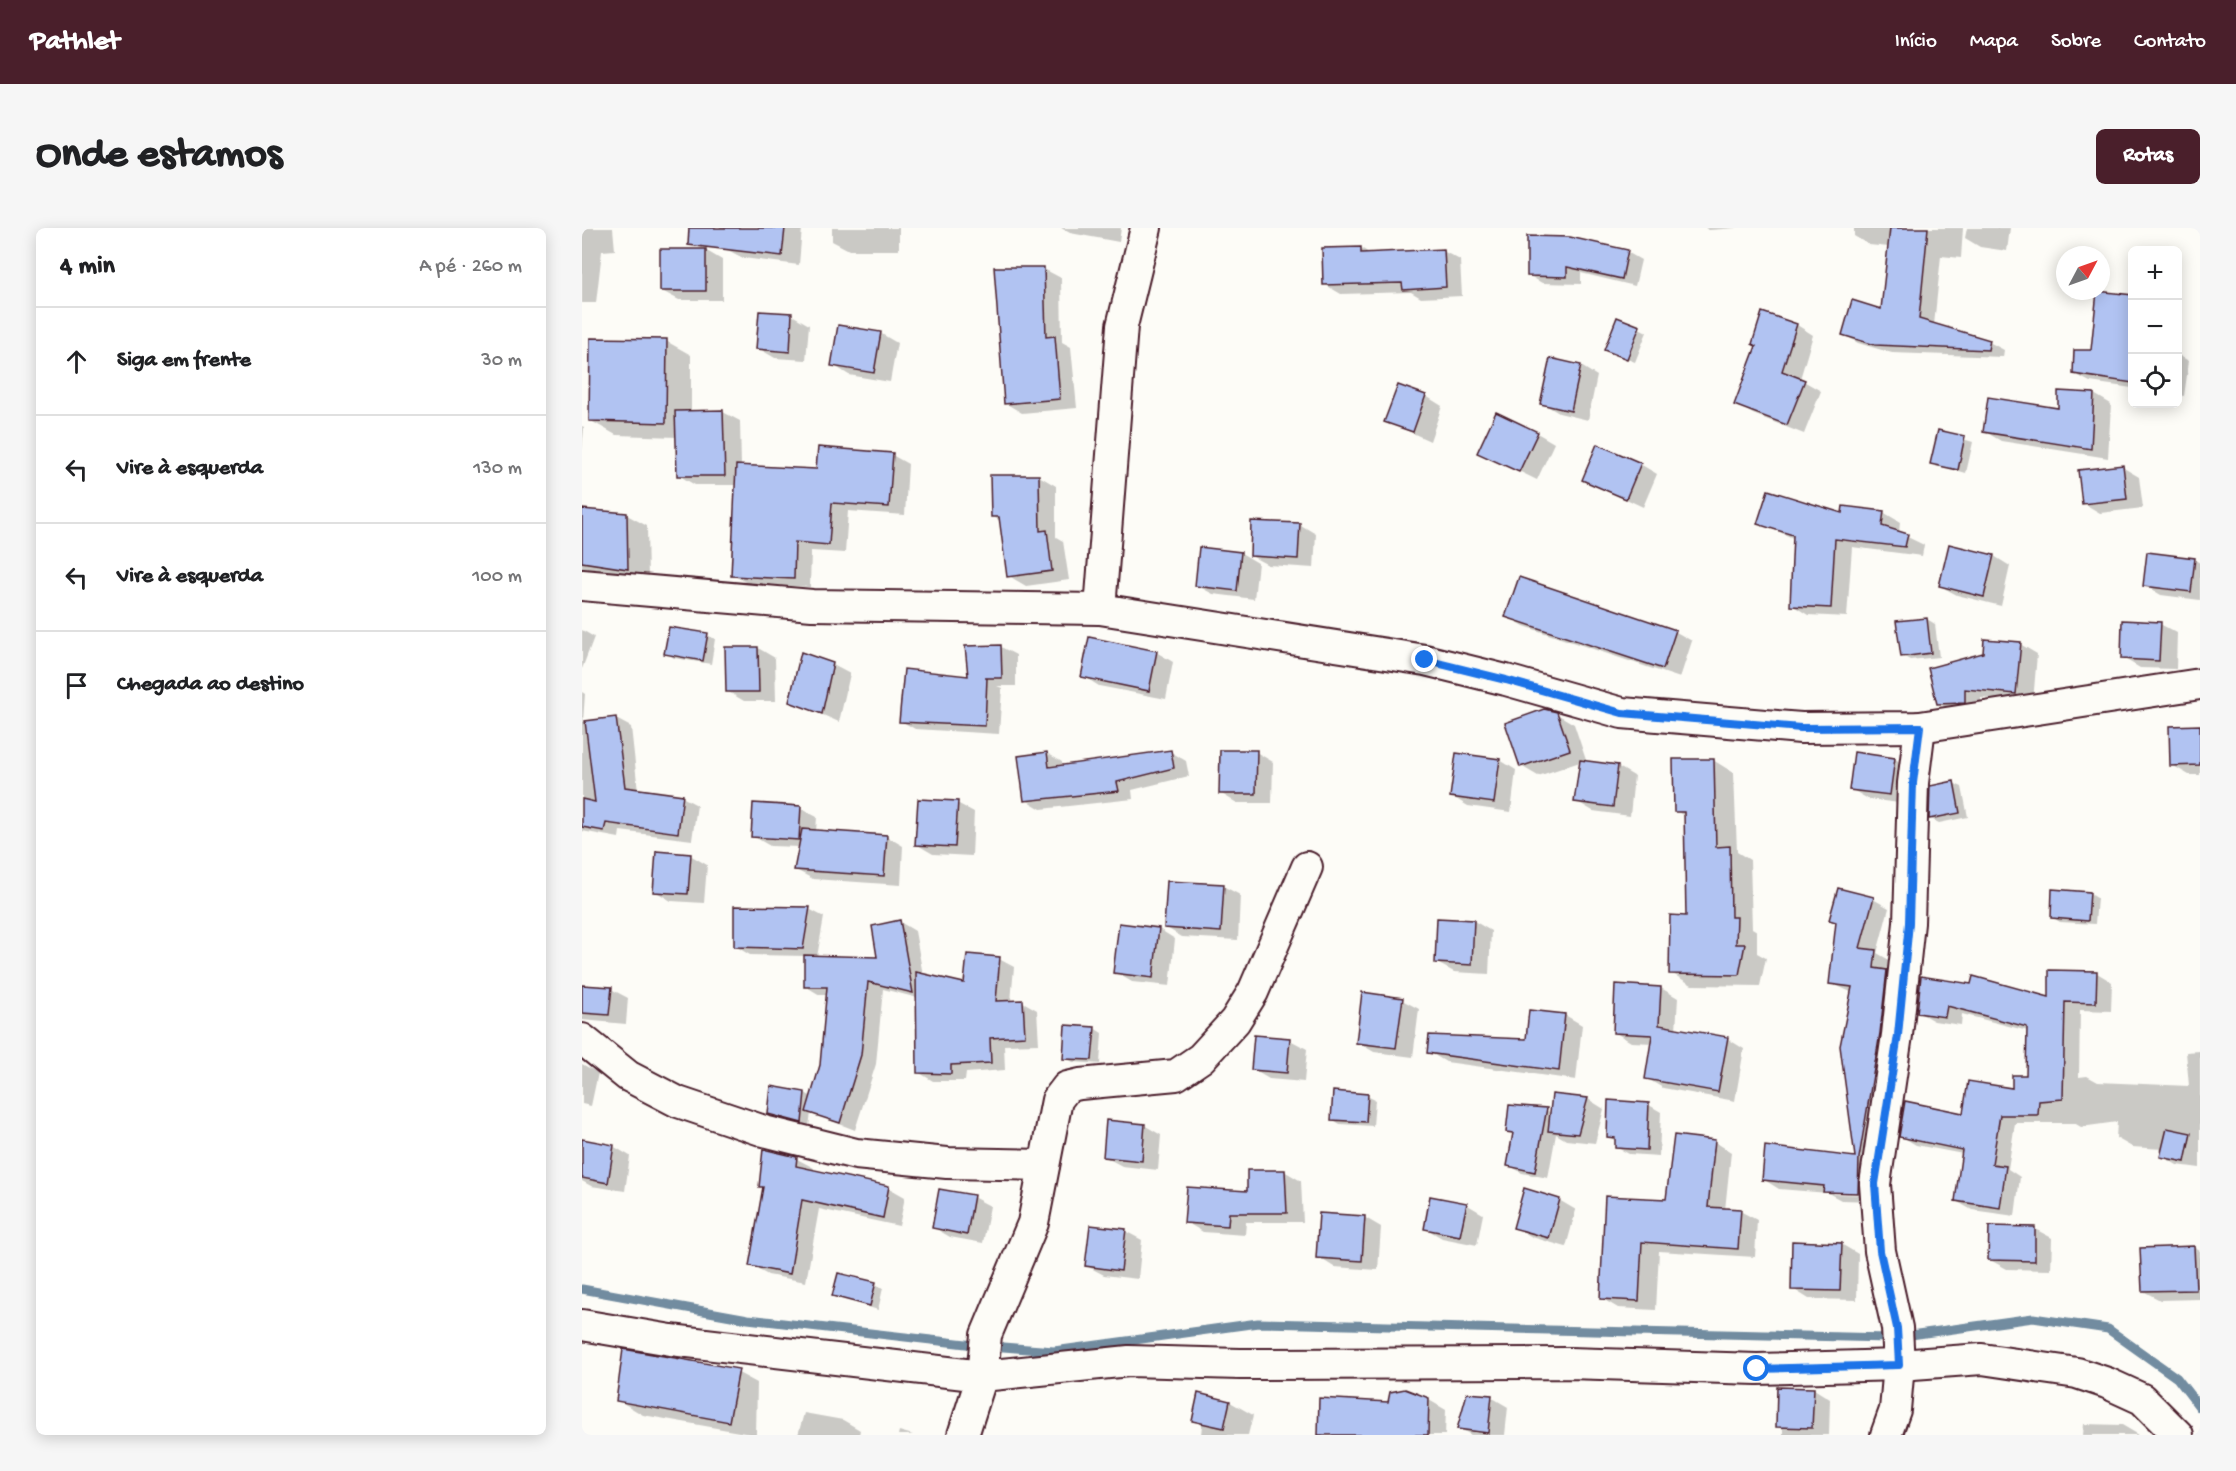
<!DOCTYPE html>
<html lang="pt">
<head>
<meta charset="utf-8">
<style>
  body { margin:0; font-family:"Gochi Hand",sans-serif; background:#f6f6f6; color:#202124 }
  .controls { position:absolute; right:18px; top:18px; display:grid; overflow:hidden; border-radius:9px; box-shadow:0 3px 15px #0003 }
  .controls button { width:54px; height:54px; display:grid; place-items:center; padding:0; border:0; border-bottom:2px solid #e0e0e0; background:#fff; color:#202124; font:30px sans-serif }
  .compass { position:absolute; left:1474px; top:18px; width:54px; height:54px; border-radius:50%; background:#fff; box-shadow:0 3px 15px #0003; rotate:49deg }
  .stop { position:absolute; width:18px; height:18px; margin:-14px; border:4px solid #1a73e8; border-radius:50%; background:#fff }
  .stop.end { background:#1a73e8; border-color:#fff; box-shadow:0 2px 6px #0008 }
  .list { margin:0; padding:0; list-style:none }
  h2 { display:flex; justify-content:space-between; align-items:center; height:78px; margin:0; padding:0 24px; font-size:26px }
  h2 small { font-size:20px; font-weight:400; color:#757577 }
  .list li { display:grid; grid-template-columns:39px 1fr auto; gap:18px; align-items:center; box-sizing:border-box; height:108px; padding:0 24px; border-top:2px solid #e0e0e0 }
  .list b { display:block; font-size:22px; white-space:nowrap }
  .list em { font-size:20px; font-style:normal; color:#757577 }
  .icon { flex:none; width:33px; height:33px; fill:none; stroke:currentColor; stroke-width:2; stroke-linecap:round; stroke-linejoin:round }
  .map { position:relative; flex:none; width:1618px; height:1207px; overflow:hidden; border-radius:9px }
  header { display:flex; align-items:center; gap:36px; box-sizing:border-box; height:84px; padding:0 30px; background:#4a1f2b; color:#fff }
  header strong { font-size:28px }
  nav { display:flex; gap:33px; margin-inline-start:auto; font-size:21px }
  .intro { display:flex; align-items:center; justify-content:space-between; box-sizing:border-box; height:144px; padding:0 36px }
  h1 { margin:0; font-size:42px }
  .button { padding:15px 27px; border-radius:9px; background:#4a1f2b; color:#fff; font-size:21px; font-weight:700 }
  main { display:flex; gap:36px; padding:0 36px }
  aside { flex:1; background:#fff; border-radius:9px; box-shadow:0 3px 15px #0003 }
  .map>svg:first-child { display:block }
</style>
</head>
<body>
<header>
<strong>Pathlet</strong>
<nav><a>Início</a><a>Mapa</a><a>Sobre</a><a>Contato</a></nav>
</header>
<div class="intro"><h1>Onde estamos</h1><a class="button">Rotas</a></div>
<main>
<aside>
<h2>4 min<small>A pé · 260 m</small></h2>
<ul class="list">
<li><svg class="icon" aria-label="ahead" viewBox="0 0 24 24"><path d="M12 20V5M6 11l6-6 6 6"/></svg><div><b>Siga em frente</b></div><em>30 m</em></li>
<li><svg class="icon" aria-label="left" viewBox="0 0 24 24"><path d="M17 20v-9H6M10 6l-5 5 5 5"/></svg><div><b>Vire à esquerda</b></div><em>130 m</em></li>
<li><svg class="icon" aria-label="left" viewBox="0 0 24 24"><path d="M17 20v-9H6M10 6l-5 5 5 5"/></svg><div><b>Vire à esquerda</b></div><em>100 m</em></li>
<li><svg class="icon" aria-label="arrive" viewBox="0 0 24 24"><path d="M6 21V4h12l-3 4 3 4H6"/></svg><div><b>Chegada ao destino</b></div></li>
</ul>
</aside>
<div class="map">
<svg width="1618" height="1207" viewBox="0 0 1618 1207">
  <rect width="100%" height="100%" fill="#fdfcf7"/>
  <filter id="ink" filterUnits="userSpaceOnUse"><feTurbulence type="fractalNoise" baseFrequency=".0167" numOctaves="2"/><feDisplacementMap in="SourceGraphic" scale="12" xChannelSelector="R" yChannelSelector="G"/><feConvolveMatrix kernelMatrix="1 2 1 2 8 2 1 2 1" color-interpolation-filters="sRGB"/></filter>
  <g filter="url(#ink)">
    <g fill="#0003" fill-rule="evenodd">
      <polygon points="0,0 31,0 33,22 20,23 14,75 0,75"/>
      <polygon points="146,0 220,0 217,37 161,30 144,21"/>
      <polygon points="250,0 317,0 317,22 267,22 250,13"/>
      <polygon points="479,0 539,0 537,14 488,5"/>
      <polygon points="1123,0 1156,0 1127,2"/>
      <polygon points="1272,0 1381,0 1379,30 1359,28 1352,97 1407,114 1422,122 1421,129 1310,125 1276,115 1261,106 1300,83 1307,19 1287,17 1272,8"/>
      <polygon points="1385,0 1428,0 1425,23 1398,19 1383,10"/>
      <polygon points="779,20 789,26 861,23 878,32 880,68 839,70 829,64 759,66 742,56"/>
      <polygon points="123,22 140,32 140,72 97,72 80,63"/>
      <polygon points="1045,24 1059,32 1053,58 999,45 999,56 960,55 946,47"/>
      <polygon points="462,41 479,50 480,114 489,119 495,180 440,185 423,175"/>
      <polygon points="1550,68 1550,160 1508,154 1493,146"/>
      <polygon points="178,84 210,87 227,97 224,132 193,130 176,120"/>
      <polygon points="1181,86 1215,97 1231,107 1218,151 1239,163 1222,206 1171,186 1154,176 1176,118"/>
      <polygon points="1057,100 1065,104 1053,134 1032,126"/>
      <polygon points="298,105 315,115 308,154 267,147 251,137"/>
      <polygon points="84,113 109,127 109,184 141,184 158,193 159,238 236,243 310,227 326,236 323,287 266,283 263,325 229,323 228,359 167,356 151,347 155,257 113,257 96,247 95,209 34,207 9,193"/>
      <polygon points="1596,127 1607,133 1602,168 1596,167"/>
      <polygon points="999,138 1015,148 1006,192 977,185 960,175"/>
      <polygon points="816,159 844,168 860,178 848,213 804,193"/>
      <polygon points="1512,166 1529,176 1526,230 1419,213 1402,203 1477,181"/>
      <polygon points="0,198 2,199 0,223"/>
      <polygon points="1357,204 1391,214 1384,245 1350,235"/>
      <polygon points="955,205 972,215 955,252 897,224"/>
      <polygon points="1058,236 1075,246 1061,279 1002,251"/>
      <polygon points="1540,239 1557,249 1561,280 1518,285 1501,275"/>
      <polygon points="457,248 474,258 474,309 481,313 487,352 444,358 427,348 420,294 410,288"/>
      <polygon points="0,282 45,287 65,298 66,351 0,342"/>
      <polygon points="1301,284 1318,294 1317,305 1342,317 1340,328 1270,319 1265,389 1226,387 1210,377 1213,311 1177,295"/>
      <polygon points="717,296 734,306 732,340 686,337 669,328"/>
      <polygon points="618,320 659,325 676,335 672,371 631,366 614,357"/>
      <polygon points="1412,328 1428,338 1419,378 1375,367 1358,358"/>
      <polygon points="1613,332 1618,335 1618,372 1579,367 1562,357"/>
      <polygon points="938,351 1094,404 1110,413 1098,450 942,398 925,388"/>
      <polygon points="1345,391 1353,396 1357,429 1328,432 1320,428"/>
      <polygon points="1578,396 1595,405 1594,441 1558,440 1541,430"/>
      <polygon points="0,402 12,409 0,441"/>
      <polygon points="125,407 133,411 129,436 92,430 84,425"/>
      <polygon points="1438,416 1455,426 1451,474 1399,470 1399,484 1374,485 1357,475"/>
      <polygon points="384,419 419,419 434,427 434,458 415,458 420,460 417,506 333,501 319,493 388,450"/>
      <polygon points="176,420 193,430 194,473 162,473 145,463 144,421"/>
      <polygon points="574,424 591,434 584,471 517,458 501,448"/>
      <polygon points="220,426 251,437 268,446 257,494 209,473"/>
      <polygon points="0,464 3,466 1,494 34,491 49,499 56,563 100,569 115,577 110,612 38,603 37,610 0,603"/>
      <polygon points="975,486 992,496 1004,532 956,548 939,538"/>
      <polygon points="1618,499 1618,547 1607,547 1590,537"/>
      <polygon points="589,524 604,533 607,548 550,562 551,571 459,581 444,572 465,525 480,534 480,539"/>
      <polygon points="674,524 691,534 690,575 655,575 638,565"/>
      <polygon points="1313,531 1329,541 1325,576 1286,571 1269,561"/>
      <polygon points="918,532 934,542 929,584 886,578 869,568"/>
      <polygon points="1131,532 1152,545 1155,624 1168,632 1170,700 1175,703 1175,725 1184,730 1178,758 1110,757 1089,745 1106,689 1104,589 1094,583"/>
      <polygon points="1035,538 1052,548 1048,588 1011,583 994,573"/>
      <polygon points="1371,555 1380,559 1386,589 1357,595 1349,591"/>
      <polygon points="375,575 392,584 390,628 351,626 334,616"/>
      <polygon points="218,580 235,589 234,604 304,608 321,618 319,657 231,651 214,642 218,619 188,618 171,608"/>
      <polygon points="108,627 125,637 122,675 89,673 73,663"/>
      <polygon points="641,658 658,667 656,712 600,709 583,699"/>
      <polygon points="1507,665 1515,670 1513,696 1478,694 1470,689"/>
      <path d="M1291,671L1307,680L1295,725L1309,733L1292,973L1259,972L1246,965L1197,961L1181,951L1275,931L1271,765L1249,755L1256,695L1248,691ZM1249,963L1284,964V967L1252,966Z"/>
      <polygon points="227,681 242,689 235,729 297,730 318,694 333,703 341,747 383,757 417,731 432,739 429,774 441,774 455,782 457,816 422,817 423,842 384,845 383,853 351,853 336,844 336,770 301,761 294,836 273,902 229,885 227,898 187,885 223,865 230,869 240,837 246,767 238,767 223,758 224,728 168,727 153,718"/>
      <polygon points="892,693 909,703 907,746 872,744 855,735"/>
      <polygon points="577,701 593,711 588,758 550,754 533,744"/>
      <polygon points="1515,745 1530,754 1529,783 1498,782 1497,849 1505,848 1516,854 1607,858 1604,824 1618,823 1618,940 1595,937 1580,928 1581,921 1550,919 1534,910 1535,894 1499,899 1492,895 1433,895 1426,941 1438,949 1433,988 1390,982 1374,973 1381,926 1334,917 1319,908 1383,887 1432,861 1445,849 1446,803 1380,786 1379,797 1352,793 1336,784 1340,750 1468,771"/>
      <polygon points="0,757 29,761 46,770 44,796 0,792"/>
      <polygon points="1079,760 1096,770 1094,802 1146,811 1162,821 1153,873 1081,860 1064,850 1071,815 1049,814 1032,804"/>
      <polygon points="820,772 837,781 831,829 792,824 775,814"/>
      <polygon points="983,787 1000,797 994,852 864,834 847,824 946,812"/>
      <polygon points="512,800 520,805 518,836 491,834 483,830"/>
      <polygon points="708,812 725,821 722,854 687,851 670,841"/>
      <polygon points="0,836 16,845 9,878 0,876"/>
      <polygon points="785,868 793,872 791,898 758,896 750,891"/>
      <polygon points="1006,871 1022,881 1013,915 984,912 974,906 966,950 940,945 927,937 932,907 925,903 964,882 969,885"/>
      <polygon points="1067,877 1079,884 1077,928 1047,926 1034,919 1034,913 1026,908"/>
      <polygon points="562,897 579,907 576,942 540,938 523,929"/>
      <polygon points="0,913 31,918 48,928 43,963 9,958 0,953"/>
      <polygon points="1133,914 1149,924 1143,982 1158,983 1175,992 1173,1029 1077,1023 1074,1082 1036,1080 1019,1070 1086,972"/>
      <polygon points="215,931 232,940 231,943 307,960 323,969 317,998 237,981 224,1054 186,1047 169,1038 182,960 178,958"/>
      <polygon points="702,943 719,953 721,994 664,994 663,1007 621,1004 604,994 666,964"/>
      <polygon points="391,969 408,978 401,1015 368,1009 351,999"/>
      <polygon points="977,972 994,982 984,1019 950,1009 933,999"/>
      <polygon points="884,976 901,986 895,1017 860,1010 843,1000"/>
      <polygon points="782,989 799,999 796,1042 752,1039 736,1029"/>
      <polygon points="1453,1001 1470,1010 1469,1042 1425,1041 1408,1032"/>
      <polygon points="543,1003 560,1012 556,1051 522,1047 505,1038"/>
      <polygon points="1259,1016 1276,1026 1275,1072 1227,1071 1211,1061"/>
      <polygon points="1611,1019 1618,1023 1618,1071 1578,1072 1561,1063"/>
      <polygon points="293,1056 301,1060 296,1082 252,1068"/>
      <polygon points="149,1141 175,1155 174,1207 61,1187 36,1172"/>
      <polygon points="1232,1161 1248,1171 1247,1207 1201,1207 1201,1201 1195,1198"/>
      <polygon points="909,1169 926,1179 923,1207 889,1207 877,1200"/>
      <polygon points="847,1172 864,1182 863,1207 737,1207 807,1176"/>
      <polygon points="648,1174 671,1187 666,1207 619,1207 620,1197 612,1192"/>
      <polygon points="222,1185 261,1192 278,1202 277,1207 216,1207"/>
      <polygon points="1502,1196 1540,1197 1557,1207 1492,1207 1501,1207"/>
      <polygon points="317,1203 331,1207 316,1207"/>
    </g>
    <g fill="none" stroke-linecap="round" stroke-linejoin="round">
      <polyline stroke="#728ca0" stroke-width="9" points="0,1061 166,1091 384,1116 472,1123 676,1095 1307,1110 1451,1090 1526,1101 1595,1150 1618,1180"/>
    </g>
    <g fill="#b1c3f2" stroke="#4a1f2b" stroke-width="1.5">
      <polygon points="107,0 203,0 200,28 106,17"/>
      <polygon points="1308,0 1346,0 1337,91 1408,112 1406,122 1293,117 1260,107 1270,72 1299,81"/>
      <polygon points="945,8 988,9 1046,22 1040,51 985,39 985,49 945,48"/>
      <polygon points="779,19 779,25 862,21 864,59 821,62 820,55 741,57 740,20"/>
      <rect x="78" y="21" width="46" height="42"/>
      <polygon points="412,39 462,39 464,109 473,108 478,171 422,176"/>
      <polygon points="1515,63 1551,67 1551,155 1491,146 1492,122 1509,122"/>
      <polygon points="177,83 210,85 208,124 174,121"/>
      <polygon points="1180,84 1215,96 1200,143 1223,152 1205,197 1152,177 1174,118 1170,116"/>
      <polygon points="1035,89 1058,98 1045,131 1022,122"/>
      <polygon points="256,97 299,104 292,145 249,138"/>
      <polygon points="8,110 85,111 84,195 7,193"/>
      <polygon points="968,130 999,137 989,183 958,176"/>
      <polygon points="816,157 844,167 831,204 802,194"/>
      <polygon points="1476,163 1512,165 1509,221 1401,204 1406,169 1476,180"/>
      <polygon points="141,182 143,248 95,248 93,183"/>
      <polygon points="914,184 956,204 937,244 895,225"/>
      <polygon points="1356,202 1383,208 1376,242 1348,236"/>
      <polygon points="1015,216 1059,235 1044,271 1000,252"/>
      <polygon points="236,219 311,225 307,279 250,275 247,317 213,314 212,351 149,348 154,237 234,241"/>
      <polygon points="1541,237 1545,271 1500,276 1496,242"/>
      <polygon points="408,247 457,247 458,303 465,302 470,343 425,349 417,289 409,289"/>
      <polygon points="1186,262 1260,285 1261,278 1302,283 1300,298 1326,306 1323,319 1253,311 1249,380 1208,378 1211,307 1175,296"/>
      <polygon points="0,281 45,285 46,341 0,334"/>
      <polygon points="669,293 718,295 716,331 668,328"/>
      <polygon points="1367,316 1412,327 1402,369 1357,358"/>
      <polygon points="617,319 659,324 655,363 613,358"/>
      <polygon points="1565,324 1613,330 1609,364 1561,358"/>
      <polygon points="937,349 1094,402 1081,441 923,389"/>
      <polygon points="1345,390 1349,425 1319,429 1314,393"/>
      <polygon points="1540,392 1579,394 1577,433 1539,431"/>
      <polygon points="87,399 126,405 121,433 82,426"/>
      <polygon points="507,409 575,423 567,463 499,449"/>
      <polygon points="1402,411 1439,414 1434,466 1383,461 1383,475 1355,476 1346,440 1401,425"/>
      <polygon points="419,417 420,450 403,450 405,450 403,498 317,494 322,441 386,448 383,418"/>
      <polygon points="143,419 176,419 177,464 144,464"/>
      <polygon points="219,424 251,435 240,486 207,474"/>
      <polygon points="962,481 975,484 988,522 938,539 923,495"/>
      <polygon points="34,489 43,559 101,567 96,605 24,595 22,603 0,599 0,571 13,574 3,493"/>
      <polygon points="1618,497 1618,537 1588,538 1587,498"/>
      <polygon points="589,522 592,540 535,554 537,563 442,573 436,528 465,524 467,539"/>
      <polygon points="638,522 675,522 674,566 637,566"/>
      <polygon points="1272,524 1313,530 1308,567 1267,562"/>
      <polygon points="874,525 918,531 912,575 868,569"/>
      <polygon points="1091,531 1132,531 1134,619 1148,618 1149,689 1155,689 1154,716 1163,716 1157,747 1087,746 1088,687 1104,688 1102,584 1092,584"/>
      <polygon points="998,532 1036,537 1031,579 992,574"/>
      <polygon points="1372,553 1378,585 1347,591 1348,558"/>
      <polygon points="336,571 376,573 373,619 333,617"/>
      <polygon points="171,575 219,578 217,612 169,609"/>
      <polygon points="220,601 305,607 302,648 212,642"/>
      <polygon points="74,623 109,626 106,666 71,664"/>
      <polygon points="585,653 642,656 639,704 582,700"/>
      <polygon points="1256,660 1292,669 1278,720 1294,722 1292,740 1305,742 1298,805 1277,930 1276,965 1241,964 1242,958 1180,952 1183,918 1273,929 1258,818 1270,759 1247,756 1254,694 1247,692"/>
      <polygon points="1470,661 1508,664 1506,693 1469,690"/>
      <polygon points="152,678 228,679 221,721 152,719"/>
      <polygon points="855,690 892,692 890,737 853,735"/>
      <polygon points="318,692 331,765 286,754 279,827 258,895 224,884 238,837 245,759 222,759 222,727 295,729 290,698"/>
      <polygon points="537,695 577,700 571,750 531,745"/>
      <polygon points="385,726 418,729 414,773 441,772 443,808 408,810 409,835 369,837 369,846 335,845 334,744 382,755"/>
      <polygon points="1467,742 1515,743 1514,775 1483,774 1481,871 1457,873 1456,887 1418,887 1410,936 1424,938 1418,980 1373,973 1380,922 1317,909 1323,873 1381,885 1386,853 1430,860 1430,847 1444,847 1445,799 1365,778 1363,789 1335,785 1339,748 1389,756 1391,748 1467,769"/>
      <polygon points="1033,756 1079,759 1077,797 1146,809 1136,864 1063,851 1070,807 1031,805"/>
      <polygon points="0,757 30,759 27,787 0,785"/>
      <polygon points="780,764 821,770 814,820 774,815"/>
      <polygon points="947,782 983,786 977,843 845,825 847,807 944,811"/>
      <polygon points="483,797 513,799 510,832 481,831"/>
      <polygon points="672,807 708,810 705,845 669,842"/>
      <polygon points="189,858 223,864 220,895 186,886"/>
      <polygon points="751,863 786,866 784,894 749,892"/>
      <polygon points="970,866 1006,870 996,906 966,903"/>
      <polygon points="1026,872 1067,875 1065,922 1033,920 1033,910 1025,909"/>
      <polygon points="927,877 965,880 953,944 925,938 931,905 924,904"/>
      <polygon points="524,892 563,896 560,933 521,929"/>
      <polygon points="1585,900 1609,905 1603,934 1578,929"/>
      <polygon points="1092,907 1133,912 1126,979 1159,981 1156,1021 1060,1014 1057,1073 1018,1071 1023,968 1084,971"/>
      <polygon points="0,911 32,917 26,955 0,950"/>
      <polygon points="181,921 215,929 214,938 307,958 301,990 220,972 208,1046 167,1038 181,959 177,959"/>
      <polygon points="665,942 703,942 705,985 647,985 646,998 602,995 605,959 665,963"/>
      <polygon points="942,960 978,971 967,1010 931,1000"/>
      <polygon points="357,961 392,967 385,1007 350,1000"/>
      <polygon points="848,968 885,975 878,1008 842,1001"/>
      <polygon points="737,985 783,988 780,1033 734,1030"/>
      <polygon points="508,997 544,1001 539,1043 503,1038"/>
      <polygon points="1407,998 1453,999 1453,1033 1406,1032"/>
      <polygon points="1210,1013 1260,1015 1258,1063 1209,1062"/>
      <polygon points="1612,1018 1614,1062 1560,1063 1558,1020"/>
      <polygon points="256,1045 294,1054 288,1078 250,1068"/>
      <polygon points="41,1121 157,1141 147,1194 34,1173"/>
      <polygon points="1195,1159 1232,1160 1230,1200 1194,1199"/>
      <polygon points="823,1161 847,1170 846,1207 736,1207 737,1170 806,1174 808,1164"/>
      <polygon points="616,1165 648,1173 642,1200 610,1193"/>
      <polygon points="885,1165 910,1167 906,1205 875,1201"/>
    </g>
    <g fill="none" stroke-linecap="round" stroke-linejoin="round">
      <g stroke="#4a1f2b" stroke-width="34">
        <g id="street">
          <polyline points="0,357 230,377 518,381 843,432 924,452 1040,485 1219,500 1338,499 1618,456"/>
          <polyline points="518,381 540,98 564,0"/>
          <polyline points="0,811 46,848 96,874 182,903 274,926 365,935 462,937"/>
          <polyline points="0,1097 89,1112 400,1148 547,1133 658,1136 987,1135 1175,1141 1317,1137 1400,1131 1495,1145 1525,1155 1560,1171 1596,1207"/>
          <polyline points="381,1207 400,1148 404,1107 451,995 475,872 485,859 498,856 594,847 619,830 653,793 671,764 725,639"/>
          <polyline points="1304,1207 1313,1182 1317,1137 1315,1100 1298,1023 1293,956 1315,807 1327,695 1331,555 1338,499"/>
        </g>
      </g>
      <use href="#street" stroke="#fdfcf7" stroke-width="30"/>
    </g>
  </g>
  <g fill="none" stroke-linecap="round" stroke-linejoin="round" filter="url(#ink)">
    <polyline stroke="#1a73e8" stroke-width="8" points="843,432 924,452 1040,485 1219,500 1338,499 1331,555 1327,695 1316,807 1293,956 1298,1023 1315,1100 1317,1137 1175,1141"/>
  </g>
</svg>
<div class="controls">
<button>+</button>
<button>−</button>
<button><svg class="icon" aria-label="locate" viewBox="0 0 24 24"><circle cx="12" cy="12" r="6"/><path d="M12 2v4M12 18v4M2 12h4M18 12h4"/></svg></button>
</div>
<svg class="compass" viewBox="-18 -18 36 36"><path d="M0-13l5 13h-10z" fill="#e53935"/><path d="M0 13l5-13h-10z" fill="#757577"/></svg>
<div class="stop" style="left:1175px;top:1141px"></div>
<div class="stop end" style="left:843px;top:432px"></div>
</div>
</main>
</body>
</html>
